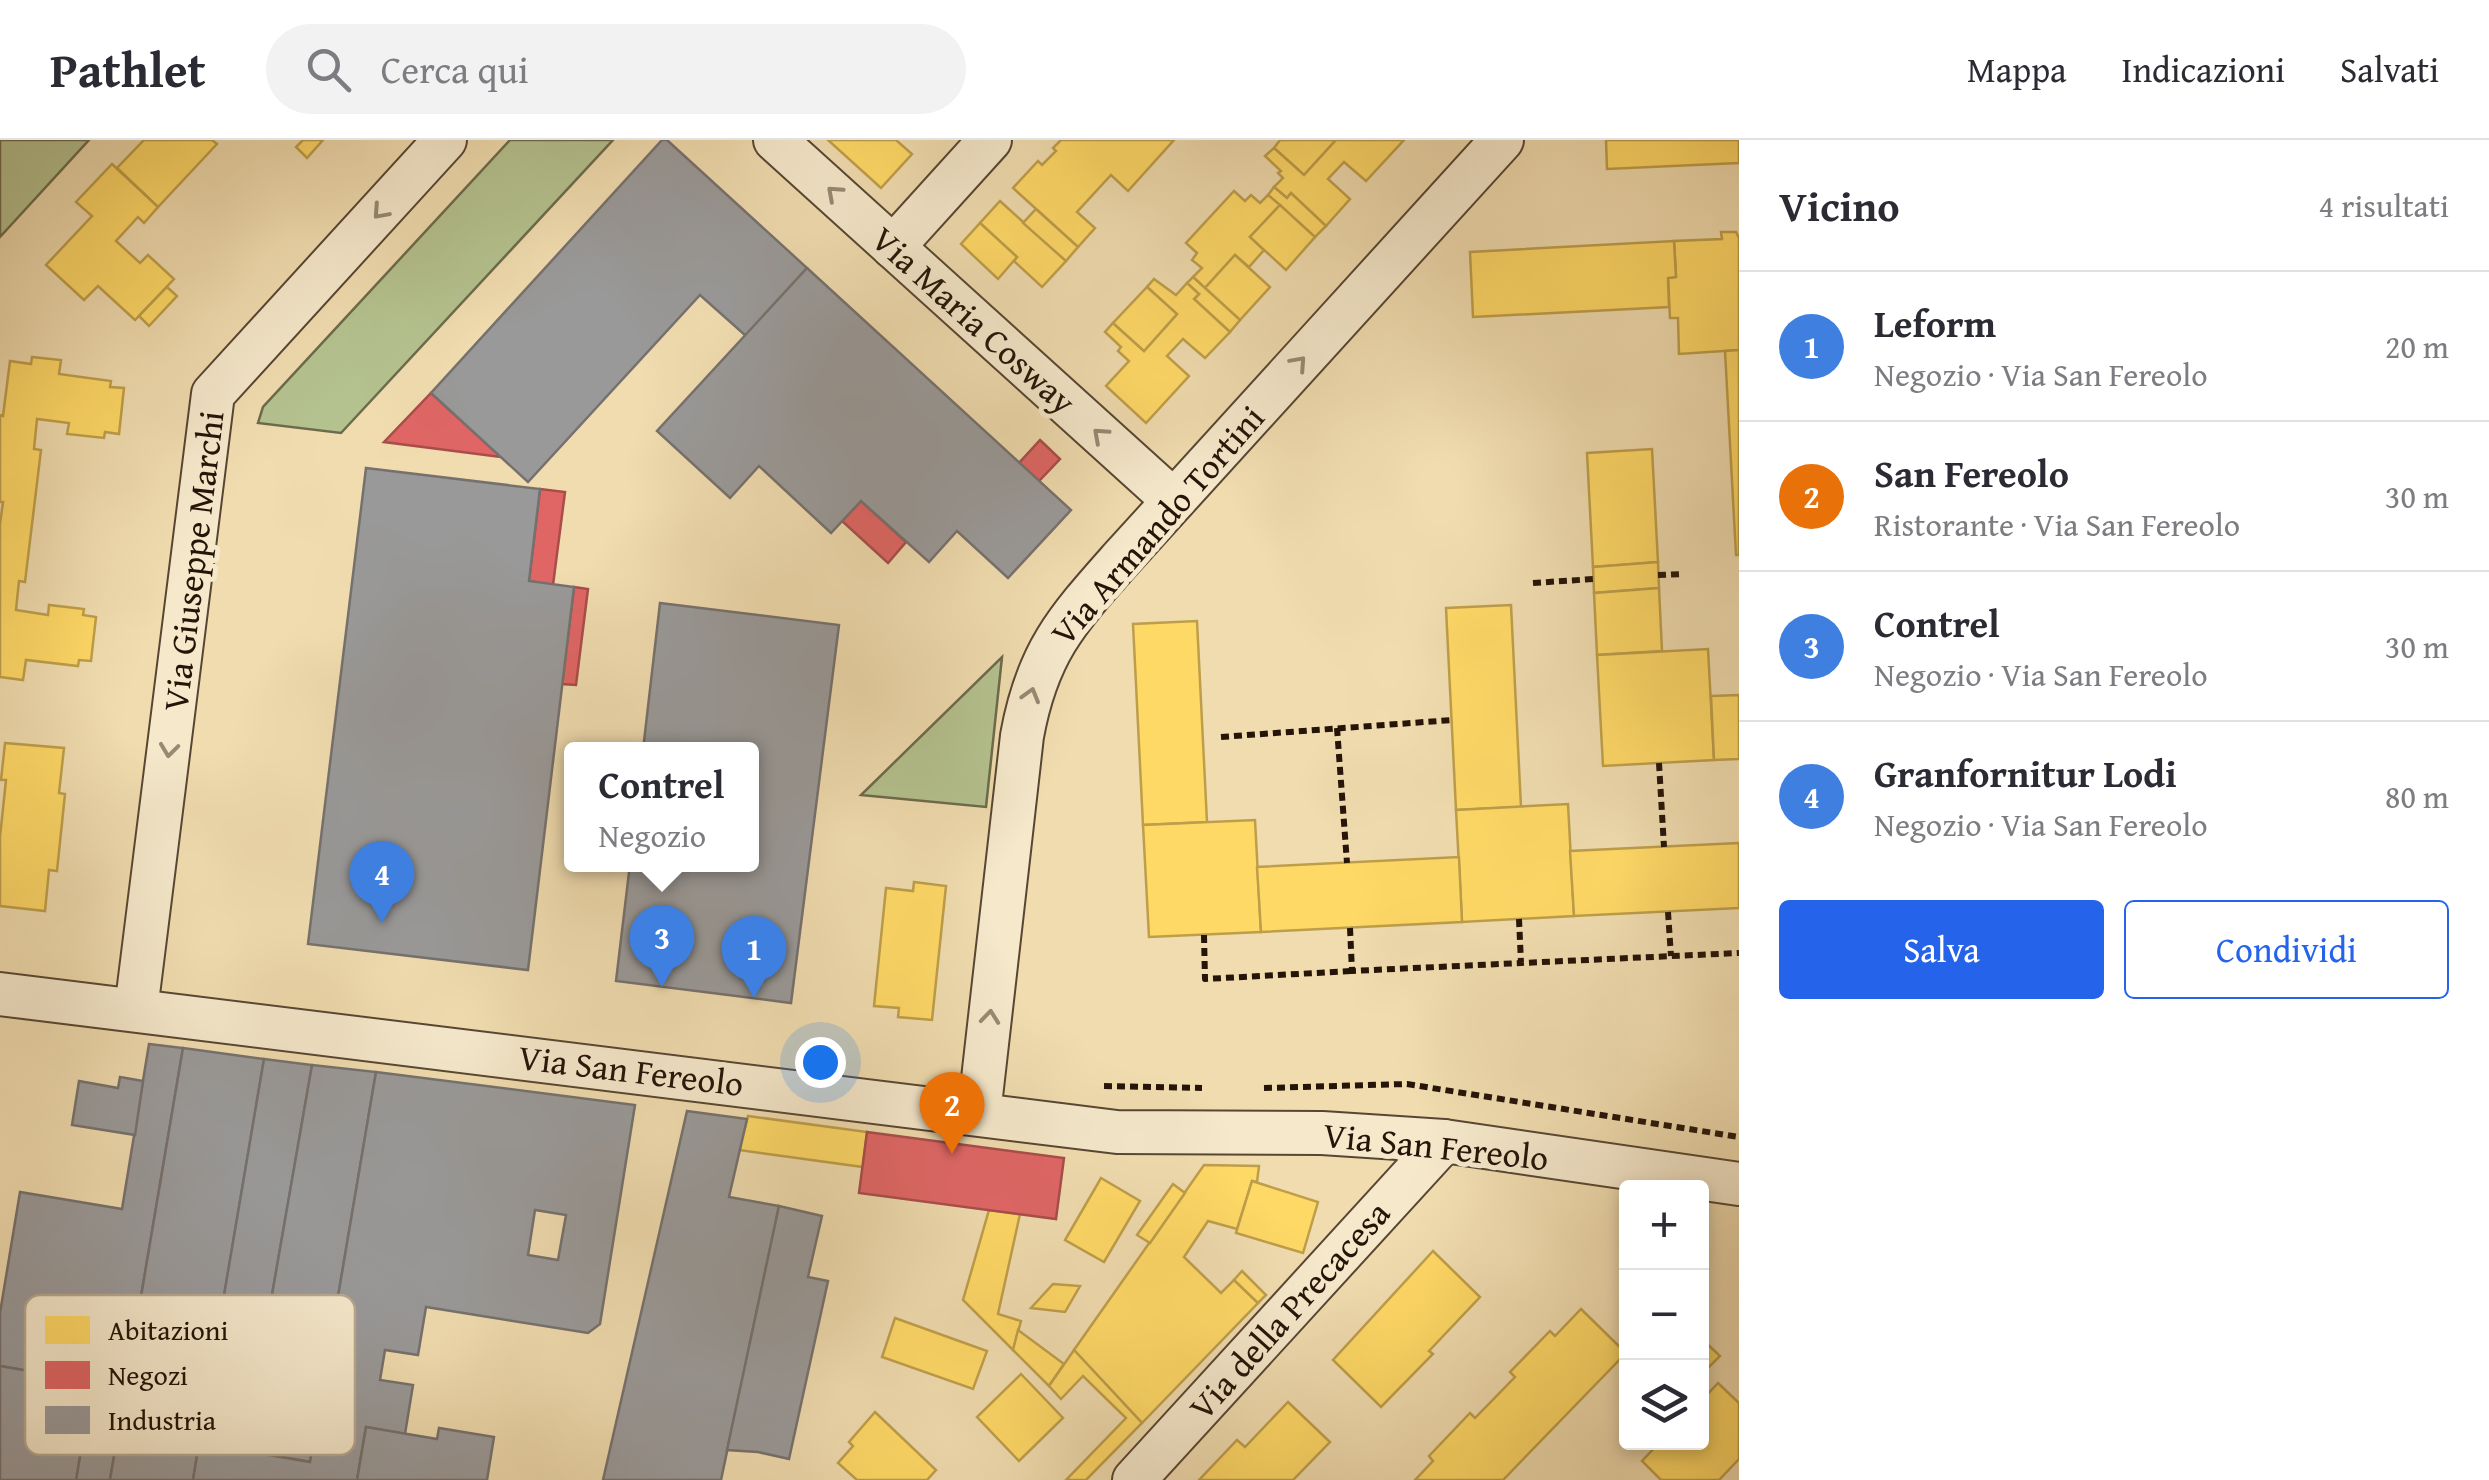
<!DOCTYPE html>
<html lang="it">
<head>
<meta charset="utf-8">
<style>
  body { margin:0; font-family:"Gentium Book Plus",serif; background:#f2f2f3; color:#2b2b33 }
  .controls { position:absolute; right:30px; bottom:30px; display:grid; overflow:hidden; border-radius:10px; box-shadow:0 5px 15px #0003 }
  .controls button { width:90px; height:90px; display:grid; place-items:center; padding:0; border:0; border-bottom:2px solid #e1e1e2; background:#fff; color:#2b2b33; font:50px sans-serif }
  .you { position:absolute; left:820px; top:922px; width:35px; height:35px; margin:-25px; border:8px solid #fff; border-radius:50%; background:#1a73e8; box-shadow:0 0 0 15px #1a73e833 }
  .badge { display:grid; place-items:center; width:65px; height:65px; border-radius:50%; background:#2563eb; color:#fff; font-size:32px; font-weight:700 }
  .pin { position:absolute; translate:-50% -82px; filter:drop-shadow(0 2px 5px #0008) }
  .pin::after { content:''; position:absolute; top:52px; width:35px; height:30px; background:inherit; clip-path:polygon(0 0,100% 0,50% 100%) }
  .popup { position:absolute; left:564px; top:602px; width:195px; height:130px; box-sizing:border-box; display:grid; place-content:center; border-radius:10px; background:#fff; filter:drop-shadow(0 2px 8px #0005); font-size:32px; white-space:nowrap; color:#7c7c81 }
  .popup b { font-size:38px; color:#2b2b33 }
  .popup::after { content:''; position:absolute; left:50%; top:100%; margin-left:-20px; border:20px solid transparent; border-top-color:#fff }
  .list { margin:0; padding:0; list-style:none }
  h2 { display:flex; justify-content:space-between; align-items:center; height:130px; margin:0; padding:0 40px; font-size:42px }
  h2 small { font-size:32px; font-weight:400; color:#7c7c81 }
  .list li { display:grid; grid-template-columns:65px 1fr auto; gap:30px; align-items:center; box-sizing:border-box; height:150px; padding:0 40px; border-top:2px solid #e1e1e2 }
  .list b { display:block; font-size:38px; white-space:nowrap }
  .list p { margin:0; font-size:32px; white-space:nowrap; color:#7c7c81 }
  .list em { font-size:32px; font-style:normal; color:#7c7c81 }
  .actions { display:flex; gap:20px; padding:30px 40px }
  .actions a { flex:1; padding:22px 0; border:2px solid #2563eb; border-radius:10px; text-align:center; font-size:35px; color:#2563eb }
  .actions .main { background:#2563eb; color:#fff }
  .icon { flex:none; width:55px; height:55px; fill:none; stroke:currentColor; stroke-width:2; stroke-linecap:round; stroke-linejoin:round }
  .map { position:relative; flex:none; width:1739px; height:1340px; overflow:hidden }
  header { display:flex; align-items:center; gap:60px; box-sizing:border-box; height:140px; padding:0 50px; background:#fff; border-bottom:2px solid #e1e1e2 }
  header strong { font-size:48px }
  nav { display:flex; gap:55px; margin-inline-start:auto; font-size:35px }
  .search { width:700px; height:90px; background:#f2f2f3; display:flex; align-items:center; gap:25px; box-sizing:border-box; padding:0 35px; border-radius:55px; color:#7c7c81; font-size:38px }
  main { display:flex }
  aside { flex:1; background:#fff }
  .map>svg:first-child { display:block }
</style>
</head>
<body>
<header>
<strong>Pathlet</strong>
<div class="search"><svg class="icon" aria-label="search" viewBox="0 0 24 24"><circle cx="10" cy="10" r="6"/><path d="M15 15l6 6"/></svg>Cerca qui</div>
<nav><a>Mappa</a><a>Indicazioni</a><a>Salvati</a></nav>
</header>
<main>
<div class="map">
<svg width="1739" height="1340" viewBox="0 0 1739 1340">
  <rect width="100%" height="100%" fill="#f0dcaf"/>
  <filter id="stains"><feTurbulence type="fractalNoise" baseFrequency=".002" numOctaves="4"/><feColorMatrix values="0 0 0 0 .2 0 0 0 0 .09 0 0 0 0 .02 0 0 0 .5 -.17"/></filter>
  <radialGradient id="worn" r=".72"><stop offset=".6" stop-color="#630" stop-opacity="0"/><stop offset="1" stop-color="#630" stop-opacity=".3"/></radialGradient>
  <g fill="#b4c28f" stroke="#6c6b4c" stroke-width="2.5">
    <polygon points="0,0 89,0 0,97"/>
    <polygon points="510,0 613,0 341,293 258,283 263,267"/>
    <polygon points="1002,517 986,667 861,655"/>
  </g>
  <g fill="#ffd966" stroke="#be9e4a" stroke-width="2.5">
    <polygon points="144,0 212,0 217,4 158,67 117,28"/>
    <polygon points="303,0 323,0 307,18 296,7"/>
    <polygon points="828,0 896,0 912,14 881,48"/>
    <polygon points="1061,0 1174,0 1128,51 1111,35 1077,72 1095,88 1078,107 1013,48 1038,21 1042,25 1056,11 1053,8"/>
    <polygon points="1280,0 1336,0 1304,35 1274,8"/>
    <polygon points="1336,0 1404,0 1366,41 1344,22 1328,39 1350,59 1326,86 1291,53 1287,58 1274,47 1283,38 1278,33 1281,31 1265,16 1274,8 1304,35"/>
    <polygon points="1606,0 1739,0 1739,23 1607,29"/>
    <polygon points="112,24 158,67 144,83 138,77 116,101 140,123 148,115 174,139 135,180 98,146 84,160 46,125 92,76 76,62"/>
    <polygon points="1274,47 1287,58 1291,53 1326,86 1315,97 1268,55"/>
    <polygon points="1234,51 1245,61 1251,55 1260,63 1268,55 1280,65 1250,97 1264,110 1249,127 1235,115 1205,148 1193,137 1202,128 1192,120 1197,113 1186,103"/>
    <polygon points="1000,61 1066,121 1042,147 1014,121 1017,117 980,83"/>
    <polygon points="1280,65 1315,97 1286,130 1250,97"/>
    <polygon points="1036,69 1078,107 1066,121 1023,83"/>
    <polygon points="980,83 1017,117 998,139 961,104"/>
    <polygon points="1721,92 1736,92 1739,98 1739,210 1679,214 1678,178 1670,178 1668,138 1676,137 1674,101 1722,99"/>
    <polygon points="1674,101 1676,137 1668,138 1669,167 1473,177 1470,112"/>
    <polygon points="1235,115 1270,147 1240,180 1205,148"/>
    <polygon points="1193,137 1240,180 1230,192 1194,159 1199,154 1187,143"/>
    <polygon points="1154,139 1176,155 1187,143 1199,154 1194,159 1230,192 1205,218 1183,199 1167,216 1189,236 1146,283 1106,246 1129,221 1118,211 1121,207 1105,192 1113,183 1144,211 1177,174 1147,147"/>
    <polygon points="167,147 177,156 149,186 139,176"/>
    <polygon points="1147,147 1177,174 1144,211 1113,183"/>
    <polygon points="1739,210 1739,415 1736,415 1725,211"/>
    <polygon points="32,217 61,220 59,234 111,241 110,247 124,248 119,294 105,292 104,298 67,294 69,283 37,279 34,309 41,310 25,442 19,441 16,470 48,475 49,465 84,469 83,475 96,477 91,521 79,520 78,526 26,520 23,540 0,537 0,384 3,362 0,362 0,275 3,276 10,221 31,224"/>
    <polygon points="1652,309 1658,422 1593,427 1587,313"/>
    <polygon points="1658,422 1659,448 1594,453 1593,427"/>
    <polygon points="1659,448 1662,511 1597,515 1594,453"/>
    <polygon points="1511,465 1521,667 1456,670 1446,468"/>
    <polygon points="1197,481 1207,682 1143,685 1133,484"/>
    <polygon points="1708,509 1714,620 1603,626 1597,515"/>
    <polygon points="1739,555 1739,619 1714,620 1711,556"/>
    <polygon points="5,603 64,608 59,653 65,654 57,731 49,730 45,771 0,766 0,697 6,640 1,640"/>
    <polygon points="1568,664 1574,776 1462,782 1456,670"/>
    <polygon points="1255,680 1261,792 1149,797 1143,685"/>
    <polygon points="1739,703 1739,768 1574,776 1570,711"/>
    <polygon points="1459,717 1462,782 1261,792 1257,727"/>
    <polygon points="914,742 946,746 932,880 898,877 899,868 874,866 886,748 913,751"/>
    <polygon points="748,976 867,992 863,1027 739,1010"/>
    <polygon points="1204,1025 1259,1026 1257,1042 1252,1041 1237,1089 1208,1081 1184,1117 1221,1153 1234,1140 1258,1163 1142,1283 1074,1210"/>
    <polygon points="1101,1038 1140,1061 1104,1122 1065,1100"/>
    <polygon points="1252,1041 1318,1062 1303,1113 1236,1093"/>
    <polygon points="1173,1044 1185,1053 1150,1103 1137,1095"/>
    <polygon points="989,1070 1020,1074 998,1174 1021,1181 1013,1210 963,1160"/>
    <polygon points="1433,1111 1480,1157 1429,1211 1433,1214 1381,1267 1333,1220"/>
    <polygon points="1242,1131 1266,1155 1258,1163 1234,1140"/>
    <polygon points="1053,1144 1080,1146 1065,1172 1031,1168"/>
    <polygon points="1581,1169 1626,1213 1503,1340 1415,1340 1433,1321 1429,1316 1470,1273 1475,1278 1515,1237 1510,1232 1550,1191 1555,1196"/>
    <polygon points="895,1178 987,1211 973,1249 882,1217"/>
    <polygon points="1018,1190 1064,1224 1049,1246 1013,1210"/>
    <polygon points="1702,1199 1720,1216 1702,1234"/>
    <polygon points="1074,1210 1142,1283 1086,1340 1066,1340 1126,1278 1083,1236 1061,1259 1049,1246"/>
    <polygon points="1021,1234 1063,1278 1019,1321 977,1277"/>
    <polygon points="1718,1243 1739,1263 1739,1319 1719,1340 1661,1340 1642,1321 1660,1302 1702,1302 1702,1260"/>
    <polygon points="1288,1262 1330,1302 1293,1340 1199,1340 1237,1300 1245,1307"/>
    <polygon points="875,1272 936,1330 927,1340 857,1340 838,1323 853,1306 849,1302"/>
  </g>
  <g fill="#e06666" stroke="#a84d4a" stroke-width="2.5">
    <polygon points="431,253 501,317 384,302"/>
    <polygon points="1040,300 1060,319 1039,341 1019,323"/>
    <polygon points="540,349 565,352 553,445 529,441"/>
    <polygon points="861,361 906,402 888,423 842,381"/>
    <polygon points="574,447 588,449 576,545 562,544"/>
    <polygon points="867,992 1064,1018 1056,1079 859,1053"/>
  </g>
  <g fill="#999" stroke="#76716e" stroke-width="2.5" fill-rule="evenodd">
    <polygon points="662,0 667,0 807,128 746,196 700,155 528,342 431,253"/>
    <polygon points="807,128 1071,370 1008,438 957,391 929,422 861,361 831,393 759,326 730,358 657,291"/>
    <polygon points="366,328 540,349 529,441 574,447 528,830 308,804"/>
    <polygon points="660,463 839,485 791,863 616,841 630,724 752,724 752,610 643,610"/>
    <polygon points="149,904 183,908 110,1340 76,1340 92,1242 0,1226 0,1173 20,1052 122,1069"/>
    <polygon points="183,908 264,919 193,1340 110,1340"/>
    <polygon points="264,919 312,925 245,1310 199,1303"/>
    <polygon points="312,925 376,932 310,1322 245,1310"/>
    <path d="M376,932L635,965L600,1184L588,1193L426,1167L418,1215L385,1210L380,1240L413,1245L405,1294L366,1287L357,1340H193L199,1303L310,1322ZM535,1070L566,1075L558,1120L528,1115Z"/>
    <polygon points="120,937 143,941 135,995 72,985 79,941 118,948"/>
    <polygon points="687,971 747,979 729,1057 779,1066 721,1340 603,1340"/>
    <polygon points="779,1066 822,1076 808,1137 828,1141 789,1319 758,1312 727,1310"/>
    <polygon points="0,1226 92,1242 76,1340 0,1340"/>
    <polygon points="366,1287 437,1299 439,1288 494,1297 487,1340 357,1340"/>
  </g>
  <g fill="none" stroke-linecap="round" stroke-linejoin="round">
    <g stroke="#584632" stroke-width="46">
      <g id="minor">
        <polyline points="775,0 1173,360"/>
        <polyline points="893,107 990,0"/>
        <polyline points="0,854 1117,992 1322,993 1444,1001 1739,1044"/>
        <polyline points="136,870 213,254 445,0"/>
        <path d="M979,974L1022,596C1037,513 1066,481 1120,420L1502,0"/>
        <polyline points="1134,1340 1444,1001"/>
      </g>
    </g>
    <g stroke="#251408" stroke-width="6" stroke-dasharray="8 5" stroke-linecap="butt">
      <polyline points="1658,435 1683,434"/>
      <polyline points="1533,443 1593,439"/>
      <polyline points="1337,588 1347,723"/>
      <polyline points="1221,597 1452,580"/>
      <polyline points="1659,623 1664,707"/>
      <polyline points="1668,772 1671,816"/>
      <polyline points="1519,779 1521,823 1739,813"/>
      <polyline points="1350,788 1352,831 1521,823"/>
      <polyline points="1204,795 1205,839 1352,831"/>
      <polyline points="1104,946 1202,948"/>
      <polyline points="1264,948 1407,944 1739,997"/>
    </g>
    <use href="#minor" stroke="#f5e8cb" stroke-width="42"/>
  </g>
  <defs><path id="oneway-chevron" d="M-2-3.5L2.5 0L-2 3.5" fill="none" stroke-width="1.6" stroke-linecap="round" stroke-linejoin="round" transform="scale(2.5)"/></defs>
  <g stroke="#978973">
    <use href="#oneway-chevron" transform="translate(834 53) rotate(-138)"/>
    <use href="#oneway-chevron" transform="translate(380 72) rotate(132)"/>
    <use href="#oneway-chevron" transform="translate(1299 223) rotate(-48)"/>
    <use href="#oneway-chevron" transform="translate(1100 295) rotate(-138)"/>
    <use href="#oneway-chevron" transform="translate(1031 555) rotate(-74)"/>
    <use href="#oneway-chevron" transform="translate(169 610) rotate(97)"/>
    <use href="#oneway-chevron" transform="translate(990 877) rotate(-84)"/>
  </g>
  <g text-anchor="middle" dominant-baseline="central" stroke-width="10" stroke-linejoin="round" paint-order="stroke">
    <g font-size="35" fill="#251408" stroke="#f5e8cb">
      <text transform="translate(974 180) rotate(42)">Via Maria Cosway</text>
      <text transform="translate(1157 385) rotate(-49)">Via Armando Tortini</text>
      <text transform="translate(193 421) rotate(-83)">Via Giuseppe Marchi</text>
      <text transform="translate(631 930) rotate(7)">Via San Fereolo</text>
      <text transform="translate(1436 1006) rotate(6)">Via San Fereolo</text>
      <text transform="translate(1289 1170) rotate(-48)">Via della Precacesa</text>
    </g>
  </g>
  <rect x="25" y="1155" width="330" height="160" rx="15" fill="#f5e8cb" stroke="#b7a890" stroke-width="2.5"/>
  <rect x="45" y="1176" width="45" height="28" fill="#ffd966"/>
  <rect x="45" y="1221" width="45" height="28" fill="#e06666"/>
  <rect x="45" y="1266" width="45" height="28" fill="#999"/>
  <g font-size="28" fill="#251408">
    <text x="108" y="1200">Abitazioni</text>
    <text x="108" y="1245">Negozi</text>
    <text x="108" y="1290">Industria</text>
  </g>
  <rect width="100%" height="100%" filter="url(#stains)"/>
  <rect width="100%" height="100%" fill="url(#worn)"/>
</svg>
<div class="controls">
<button>+</button>
<button>−</button>
<button><svg class="icon" aria-label="layers" viewBox="0 0 24 24"><path d="M12 4l9 5-9 5-9-5zM3 14l9 5 9-5"/></svg></button>
</div>
<div class="you"></div>
<div class="pin badge" style="left:754px;top:858px;background:#3f7fe0">1</div>
<div class="pin badge" style="left:952px;top:1014px;background:#e8710a">2</div>
<div class="pin badge" style="left:662px;top:847px;background:#3f7fe0">3</div>
<div class="popup"><b>Contrel</b>Negozio</div>
<div class="pin badge" style="left:382px;top:783px;background:#3f7fe0">4</div>
</div>
<aside>
<h2>Vicino<small>4 risultati</small></h2>
<ul class="list">
<li><span class="badge" style="background:#3f7fe0">1</span><div><b>Leform</b><p>Negozio · Via San Fereolo</p></div><em>20 m</em></li>
<li><span class="badge" style="background:#e8710a">2</span><div><b>San Fereolo</b><p>Ristorante · Via San Fereolo</p></div><em>30 m</em></li>
<li><span class="badge" style="background:#3f7fe0">3</span><div><b>Contrel</b><p>Negozio · Via San Fereolo</p></div><em>30 m</em></li>
<li><span class="badge" style="background:#3f7fe0">4</span><div><b>Granfornitur Lodi</b><p>Negozio · Via San Fereolo</p></div><em>80 m</em></li>
</ul>
<div class="actions"><a class="main">Salva</a><a>Condividi</a></div>
</aside>
</main>
</body>
</html>
